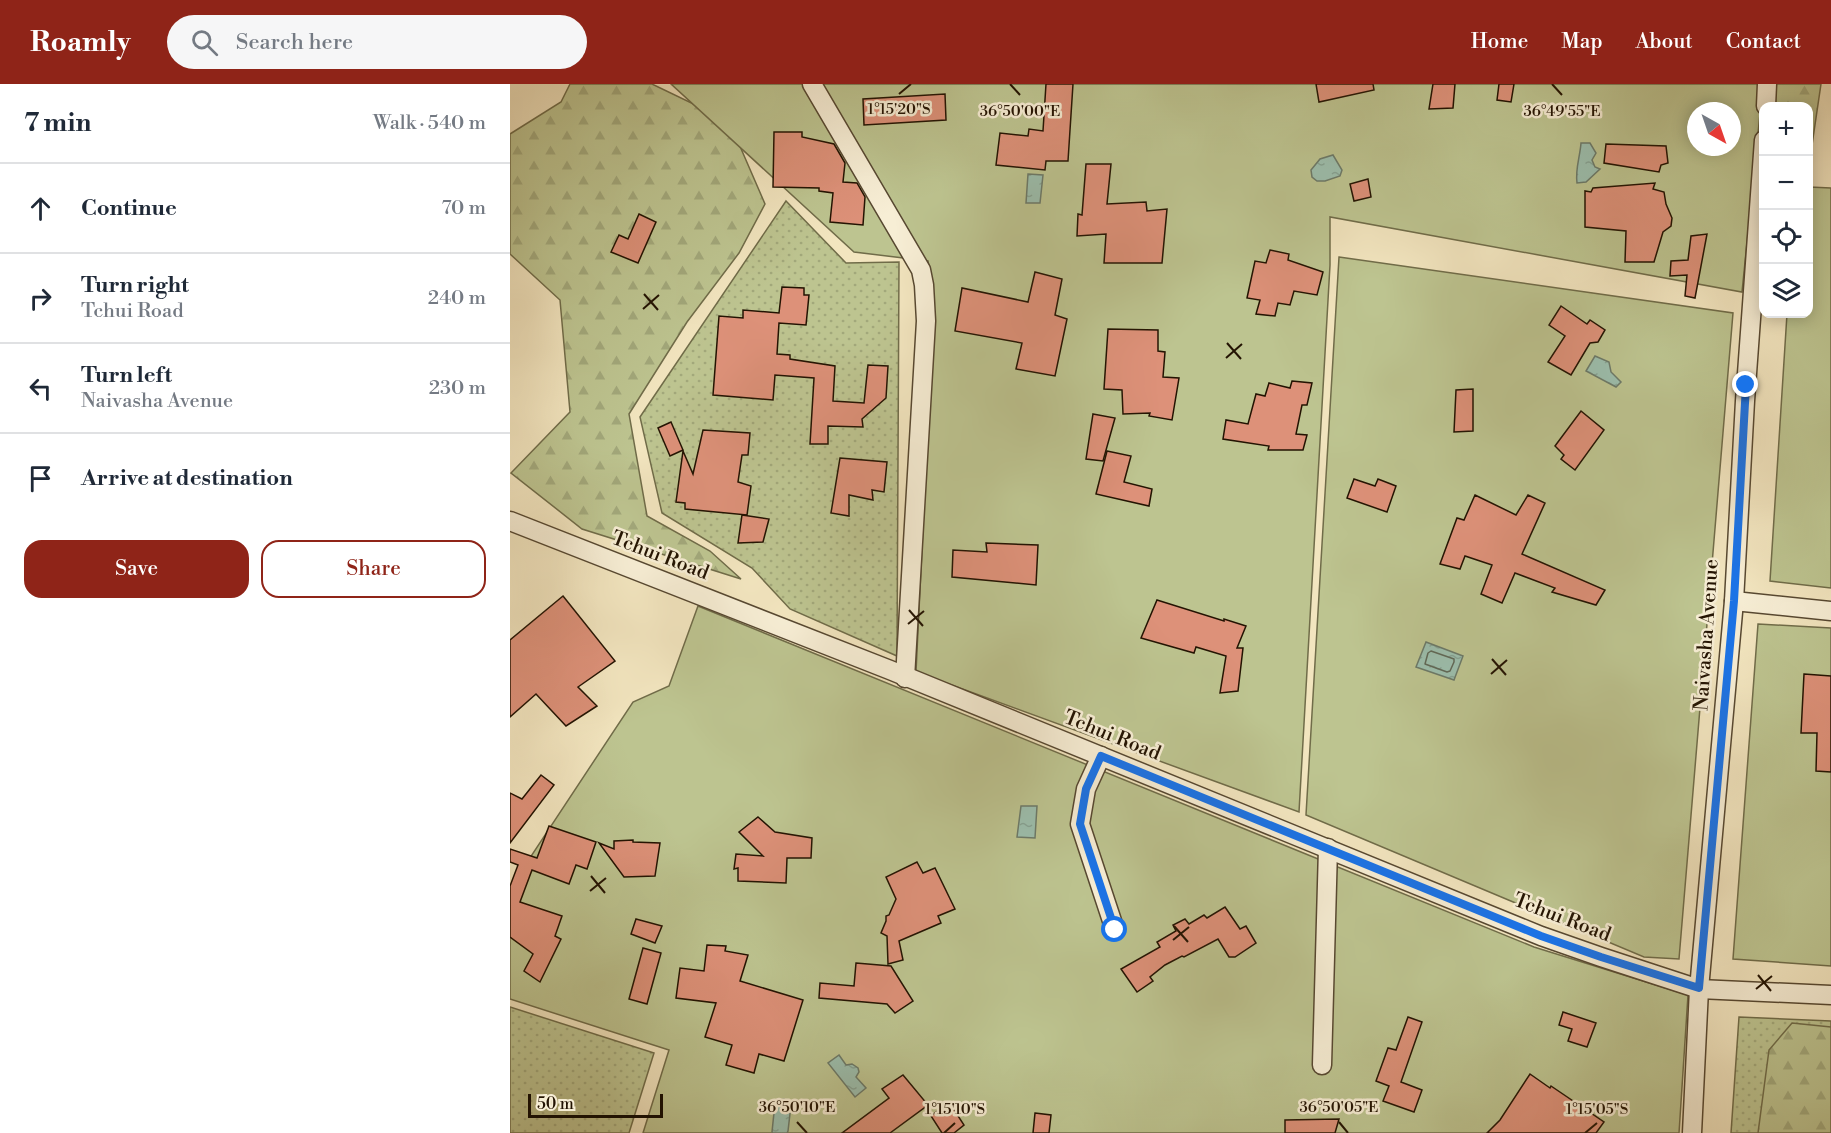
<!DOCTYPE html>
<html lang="en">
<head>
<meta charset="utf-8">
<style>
  body { margin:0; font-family:"Libre Bodoni",serif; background:#f6f6f7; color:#1f2937 }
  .controls { position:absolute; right:18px; top:18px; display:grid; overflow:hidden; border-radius:12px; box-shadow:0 3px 15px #0003 }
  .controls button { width:54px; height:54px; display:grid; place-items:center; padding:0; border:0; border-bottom:2px solid #e0e1e3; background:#fff; color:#1f2937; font:30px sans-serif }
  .compass { position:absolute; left:1177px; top:18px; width:54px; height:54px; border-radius:50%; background:#fff; box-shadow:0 3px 15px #0003; rotate:140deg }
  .scale { position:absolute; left:18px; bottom:15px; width:135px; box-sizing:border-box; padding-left:6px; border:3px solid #231302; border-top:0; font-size:16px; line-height:21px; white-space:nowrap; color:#231302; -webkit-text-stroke:4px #f7eed5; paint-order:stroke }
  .stop { position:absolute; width:18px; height:18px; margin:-14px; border:4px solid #1a73e8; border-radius:50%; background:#fff }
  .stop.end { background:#1a73e8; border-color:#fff; box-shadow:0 2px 6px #0008 }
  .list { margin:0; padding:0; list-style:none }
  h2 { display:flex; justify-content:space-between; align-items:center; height:78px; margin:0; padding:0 24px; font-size:26px }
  h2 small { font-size:20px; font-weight:400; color:#747a83 }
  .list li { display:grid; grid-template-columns:39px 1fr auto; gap:18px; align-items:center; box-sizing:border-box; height:90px; padding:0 24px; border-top:2px solid #e0e1e3 }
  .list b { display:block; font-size:22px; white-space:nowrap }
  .list p { margin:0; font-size:20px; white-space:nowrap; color:#747a83 }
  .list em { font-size:20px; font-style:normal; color:#747a83 }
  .actions { display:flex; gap:12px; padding:18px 24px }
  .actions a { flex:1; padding:14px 0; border:2px solid #8f2418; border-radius:18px; text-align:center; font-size:21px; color:#8f2418 }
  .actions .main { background:#8f2418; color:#fff }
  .icon { flex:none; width:33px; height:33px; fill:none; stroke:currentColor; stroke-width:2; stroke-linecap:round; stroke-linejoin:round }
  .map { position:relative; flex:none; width:1321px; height:1049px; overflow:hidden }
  header { display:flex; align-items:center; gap:36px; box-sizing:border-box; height:84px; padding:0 30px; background:#8f2418; color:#fff }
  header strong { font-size:28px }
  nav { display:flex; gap:33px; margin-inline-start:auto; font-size:21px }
  .search { width:420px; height:54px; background:#f6f6f7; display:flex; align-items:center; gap:15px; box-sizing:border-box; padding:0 21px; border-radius:33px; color:#747a83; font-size:22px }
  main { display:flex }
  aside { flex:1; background:#fff }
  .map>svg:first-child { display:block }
</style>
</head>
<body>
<header>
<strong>Roamly</strong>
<div class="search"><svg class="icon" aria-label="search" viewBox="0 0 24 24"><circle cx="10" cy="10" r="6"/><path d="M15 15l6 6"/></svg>Search here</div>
<nav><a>Home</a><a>Map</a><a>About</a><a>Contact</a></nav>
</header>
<main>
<aside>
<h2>7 min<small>Walk · 540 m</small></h2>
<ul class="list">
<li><svg class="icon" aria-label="ahead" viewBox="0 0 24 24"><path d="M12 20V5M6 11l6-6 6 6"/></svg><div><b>Continue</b></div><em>70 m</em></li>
<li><svg class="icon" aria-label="right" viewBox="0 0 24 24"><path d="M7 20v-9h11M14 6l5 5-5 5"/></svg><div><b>Turn right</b><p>Tchui Road</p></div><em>240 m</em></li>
<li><svg class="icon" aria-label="left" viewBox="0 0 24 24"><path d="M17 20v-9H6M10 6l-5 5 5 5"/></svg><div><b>Turn left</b><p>Naivasha Avenue</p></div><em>230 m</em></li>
<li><svg class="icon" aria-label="arrive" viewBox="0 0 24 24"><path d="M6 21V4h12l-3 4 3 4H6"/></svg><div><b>Arrive at destination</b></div></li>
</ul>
<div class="actions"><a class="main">Save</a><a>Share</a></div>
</aside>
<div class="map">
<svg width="1321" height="1049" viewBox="0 0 1321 1049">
  <defs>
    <pattern id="grass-dots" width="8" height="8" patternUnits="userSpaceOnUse" patternTransform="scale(1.5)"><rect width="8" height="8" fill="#bdc490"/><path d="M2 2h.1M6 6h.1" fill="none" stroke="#a2a87b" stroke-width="1.8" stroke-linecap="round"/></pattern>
    <pattern id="forest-firs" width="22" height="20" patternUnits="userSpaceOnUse" patternTransform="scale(1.5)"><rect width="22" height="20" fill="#bdc490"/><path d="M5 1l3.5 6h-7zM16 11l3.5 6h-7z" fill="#a2a87b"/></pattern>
    <pattern id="water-ripples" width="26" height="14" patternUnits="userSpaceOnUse" patternTransform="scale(1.5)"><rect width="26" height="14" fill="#9cbfae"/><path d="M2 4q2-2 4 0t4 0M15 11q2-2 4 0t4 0" fill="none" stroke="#86a394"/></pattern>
  </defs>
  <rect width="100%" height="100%" fill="#f2e5bf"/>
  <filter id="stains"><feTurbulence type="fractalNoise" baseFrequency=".00333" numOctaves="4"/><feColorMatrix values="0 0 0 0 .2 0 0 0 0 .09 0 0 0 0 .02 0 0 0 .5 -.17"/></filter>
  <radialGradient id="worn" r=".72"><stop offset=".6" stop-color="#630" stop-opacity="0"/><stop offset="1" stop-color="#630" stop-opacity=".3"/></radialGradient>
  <g fill="url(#grass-dots)" stroke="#706c49" stroke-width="1.5">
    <polygon points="276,117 336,179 389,178 387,572 280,525 242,484 152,429 130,333"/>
    <polygon points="0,923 144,969 119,1049 0,1049"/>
    <polygon points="1229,933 1321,937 1321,1049 1221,1049"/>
  </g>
  <g fill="url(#forest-firs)" stroke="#706c49" stroke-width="1.5">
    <polygon points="60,0 142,0 219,37 255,120 229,169 177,238 119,330 137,432 200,467 231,495 72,445 1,389 60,328 50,216 0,170 0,50 51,18"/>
    <polygon points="1231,0 1311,0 1302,61 1299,61 1298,22 1254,22 1253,67 1235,69"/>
    <polygon points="1282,939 1321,943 1321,1049 1248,1049 1259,966"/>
  </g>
  <g fill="#bdc490" stroke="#706c49" stroke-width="1.5" fill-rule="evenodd">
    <path d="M161,0H1253L1232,208L820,133V181L789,728L406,588L424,217L418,177L344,168ZM1186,27H1222V63H1186Z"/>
    <polygon points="1299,103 1321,104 1321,504 1260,497 1277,230 1298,230"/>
    <polygon points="829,173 1223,229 1169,875 1134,873 796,731"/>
    <polygon points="188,522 1024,863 1178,911 1169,1049 133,1049 159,966 0,915 0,804 123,618 159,602"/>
    <polygon points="1248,540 1321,544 1321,882 1223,875"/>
  </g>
  <g fill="url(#water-ripples)" stroke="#6c7a69" stroke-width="1.5">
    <path d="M1071,59H1080L1086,69L1082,76L1085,83L1090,85L1076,98L1067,99C1065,85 1070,73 1071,59Z"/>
    <polygon points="823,71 832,86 830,92 815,97 807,97 802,93 801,86 810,75"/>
    <polygon points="518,90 533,91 530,119 516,119"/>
    <polygon points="1085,272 1099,278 1101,288 1111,298 1106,303 1076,287"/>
    <polygon points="916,558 953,572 944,596 906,583"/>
    <polygon points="511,722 527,722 525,754 507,753"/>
    <polygon points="329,971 336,981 342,980 348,984 349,988 346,993 356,1004 345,1013 318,979"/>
    <polygon points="274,1015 281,1021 278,1047 277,1049 263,1049 262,1048 265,1019"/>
  </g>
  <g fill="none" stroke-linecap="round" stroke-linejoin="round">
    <polygon stroke="#606958" stroke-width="1.5" points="921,567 944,575 944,578 940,587 937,588 915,580 918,569"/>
  </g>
  <g fill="#dd9179" stroke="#231302" stroke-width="1.5">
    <polygon points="536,0 563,0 558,77 536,77 535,86 486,81 490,49 518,52 519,45 533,47"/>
    <polygon points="806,0 863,0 864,6 809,18"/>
    <polygon points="923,0 945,0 943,24 919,25"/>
    <polygon points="989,0 1004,0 1001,18 987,16"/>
    <polygon points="435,10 436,36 354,41 353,15"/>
    <polygon points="264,48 292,48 292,53 324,60 335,79 333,98 347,99 355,113 353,141 320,138 323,109 309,107 309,104 263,103"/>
    <polygon points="1096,60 1156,62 1158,79 1151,81 1149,88 1094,79"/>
    <polygon points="576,80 601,80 597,120 636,118 637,127 657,125 652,179 594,179 596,150 567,152 568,130 572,131"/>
    <polygon points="858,95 861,113 844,117 840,100"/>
    <polygon points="1145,99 1143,105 1154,108 1156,120 1162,134 1161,142 1153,148 1144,178 1115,178 1116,147 1075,143 1075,107 1081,108 1083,104"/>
    <polygon points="129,130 146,138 128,179 101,168 109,151 118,155"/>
    <polygon points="1197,150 1185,214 1175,212 1177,191 1160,192 1161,177 1178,176 1181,152"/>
    <polygon points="760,166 779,170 778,176 813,188 807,211 784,207 780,221 768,219 765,232 746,230 750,216 737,214 745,177 756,179"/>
    <polygon points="525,188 552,195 545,231 557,235 545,292 506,285 512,259 445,247 452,204 518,218"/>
    <polygon points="272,203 294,204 294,211 299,211 296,241 269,239 267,270 280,271 280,275 325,282 323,317 354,319 358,281 378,282 376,314 352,335 353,343 318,342 318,360 300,360 304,294 265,291 263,316 203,311 209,232 233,234 233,226 269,229"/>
    <polygon points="1051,222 1077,240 1080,236 1095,246 1088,258 1080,259 1061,291 1038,278 1055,252 1039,241"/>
    <polygon points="598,245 648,246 648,267 655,268 653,293 669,294 662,336 639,332 640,329 613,330 612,306 594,305"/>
    <polygon points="782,297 802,299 797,321 792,321 786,350 797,351 793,366 758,366 759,362 713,355 716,336 738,340 746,310 755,312 759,299 780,304"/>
    <polygon points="963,305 963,347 944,348 946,306"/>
    <polygon points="1071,327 1094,346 1065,386 1051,375 1054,371 1045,362"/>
    <polygon points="583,330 605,334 593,377 576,375"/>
    <polygon points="161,338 173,366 160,372 148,344"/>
    <polygon points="193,346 240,349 238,371 232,371 228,398 241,402 237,431 175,425 175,419 166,418 173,367 183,390"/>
    <polygon points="597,367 621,372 614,398 642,405 639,422 586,410"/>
    <polygon points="330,374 377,378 374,408 362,406 363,416 339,411 339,432 321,429"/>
    <polygon points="844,395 865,402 868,395 886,402 877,428 837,414"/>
    <polygon points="965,411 1006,431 1018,411 1035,419 1012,470 1095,506 1086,521 1042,508 1045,504 1005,489 992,519 971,510 982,481 955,472 950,485 930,480 947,434 954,436"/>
    <polygon points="232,431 259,435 253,458 228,459"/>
    <polygon points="476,459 528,461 526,501 442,493 443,466 477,468"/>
    <polygon points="53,512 105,577 68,603 87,622 56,642 26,610 0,633 0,556"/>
    <polygon points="647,516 714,537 714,535 736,542 727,564 733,564 728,607 710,609 716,572 686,563 684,569 631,554"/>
    <polygon points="1294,590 1321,592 1321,688 1306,687 1307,649 1291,649"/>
    <polygon points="31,691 44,701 0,759 0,709 12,715"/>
    <polygon points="248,733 265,748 302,754 301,774 277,774 276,799 228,797 228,784 224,785 226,770 253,772 229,748"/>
    <polygon points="39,742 86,758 77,785 66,781 59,800 22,786 10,818 52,832 45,852 51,855 30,898 14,887 23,870 0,853 0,802 8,781 0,778 0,765 27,774"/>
    <polygon points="123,756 123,758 150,759 145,792 114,793 89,759 104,765 104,757"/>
    <polygon points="407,778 413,789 425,784 445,825 428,832 431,839 389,857 393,876 378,880 377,852 371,849 376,837 376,832 379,831 386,815 376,793"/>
    <polygon points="715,823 730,845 736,842 746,859 725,873 719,873 708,855 674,873 672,872 655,881 640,893 643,897 627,908 611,885 650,863 647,858 666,847 663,841 675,835 679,840 694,831 697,834"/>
    <polygon points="126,835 152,842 145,859 121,850"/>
    <polygon points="197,861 216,862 215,867 238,871 230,897 293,916 274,977 249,970 244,989 216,981 222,961 195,953 206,919 166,914 170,884 194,887"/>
    <polygon points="133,864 151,869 137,920 119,915"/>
    <polygon points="346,879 381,882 403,917 385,929 377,920 309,914 310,899 344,902"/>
    <polygon points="1053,928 1086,939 1077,963 1058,957 1062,945 1049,941"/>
    <polygon points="898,933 912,938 891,998 912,1006 904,1028 873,1017 879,1002 866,997 878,964 886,966"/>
    <polygon points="1020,990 1040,1004 1041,1002 1094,1038 1086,1049 977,1049 990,1036"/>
    <polygon points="393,991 418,1021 380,1049 332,1049 379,1014 372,1005"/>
    <polygon points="439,1018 454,1041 444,1049 432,1049 421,1032"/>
    <polygon points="525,1029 541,1031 539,1049 523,1049"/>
    <polygon points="829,1035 825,1049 775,1049 775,1036"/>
  </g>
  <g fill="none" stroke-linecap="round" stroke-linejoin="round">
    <g stroke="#574831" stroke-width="21">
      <g id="minor">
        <polyline points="302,0 411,186 414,201 416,237 395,594"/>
        <polyline points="1256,22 1257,0"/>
        <polyline points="0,437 380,586 1031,852 1091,873 1189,905 1321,911"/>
        <polyline points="1224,517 1321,527"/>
        <polyline points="591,672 576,705 570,740 605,846"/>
        <polyline points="812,981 818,764"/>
        <polyline points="1182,1049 1189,905 1224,517 1235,317 1254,56"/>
      </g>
    </g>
    <use href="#minor" stroke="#f7eed5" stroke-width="18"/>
  </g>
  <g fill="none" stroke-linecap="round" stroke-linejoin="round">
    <polyline stroke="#1a73e8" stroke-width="8" points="605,846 570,740 576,705 591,672 1031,852 1091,873 1189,904 1224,517 1236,301"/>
  </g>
  <path fill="none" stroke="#231302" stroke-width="2" d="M500,0L510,11M1042,0L1052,11M389,10L401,0M134,210L148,226M133,225L149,211M717,259L731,275M716,274L732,260M399,526L413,542M398,540L414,527M982,575L996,591M981,590L997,576M81,792L95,809M80,807L96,794M664,842L678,858M663,856L679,843M1248,891L1261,907M1246,905L1262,892M287,1038L297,1049M829,1038L838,1049M434,1049L445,1039M1075,1049L1087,1039"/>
  <g text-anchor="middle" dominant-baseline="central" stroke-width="5" stroke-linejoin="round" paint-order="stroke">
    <g font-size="20" fill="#231302" stroke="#f7eed5">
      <text transform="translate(150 472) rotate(21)">Tchui Road</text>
      <text transform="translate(1197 551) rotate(-86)">Naivasha Avenue</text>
      <text transform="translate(602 652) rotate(22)">Tchui Road</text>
      <text transform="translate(1052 834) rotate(21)">Tchui Road</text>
    </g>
  </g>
  <g font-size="15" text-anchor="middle" fill="#231302" stroke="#f7eed5" stroke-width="5" stroke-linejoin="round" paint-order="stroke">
    <text x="389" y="30">1°15'20"S</text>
    <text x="510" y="32">36°50'00"E</text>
    <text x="1052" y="32">36°49'55"E</text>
    <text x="287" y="1028">36°50'10"E</text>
    <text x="829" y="1028">36°50'05"E</text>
    <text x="445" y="1030">1°15'10"S</text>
    <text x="1087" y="1030">1°15'05"S</text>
  </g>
  <rect width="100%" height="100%" filter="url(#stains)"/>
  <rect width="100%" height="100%" fill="url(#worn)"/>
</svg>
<div class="controls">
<button>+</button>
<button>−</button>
<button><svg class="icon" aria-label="locate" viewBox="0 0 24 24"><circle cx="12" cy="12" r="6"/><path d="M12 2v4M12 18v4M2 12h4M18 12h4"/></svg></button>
<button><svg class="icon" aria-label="layers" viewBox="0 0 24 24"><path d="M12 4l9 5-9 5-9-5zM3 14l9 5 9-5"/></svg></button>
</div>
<svg class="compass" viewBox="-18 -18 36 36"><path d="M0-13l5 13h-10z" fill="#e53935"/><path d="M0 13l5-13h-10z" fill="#747a83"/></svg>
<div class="scale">50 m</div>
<div class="stop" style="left:605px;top:846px"></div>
<div class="stop end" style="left:1236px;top:301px"></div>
</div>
</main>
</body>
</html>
